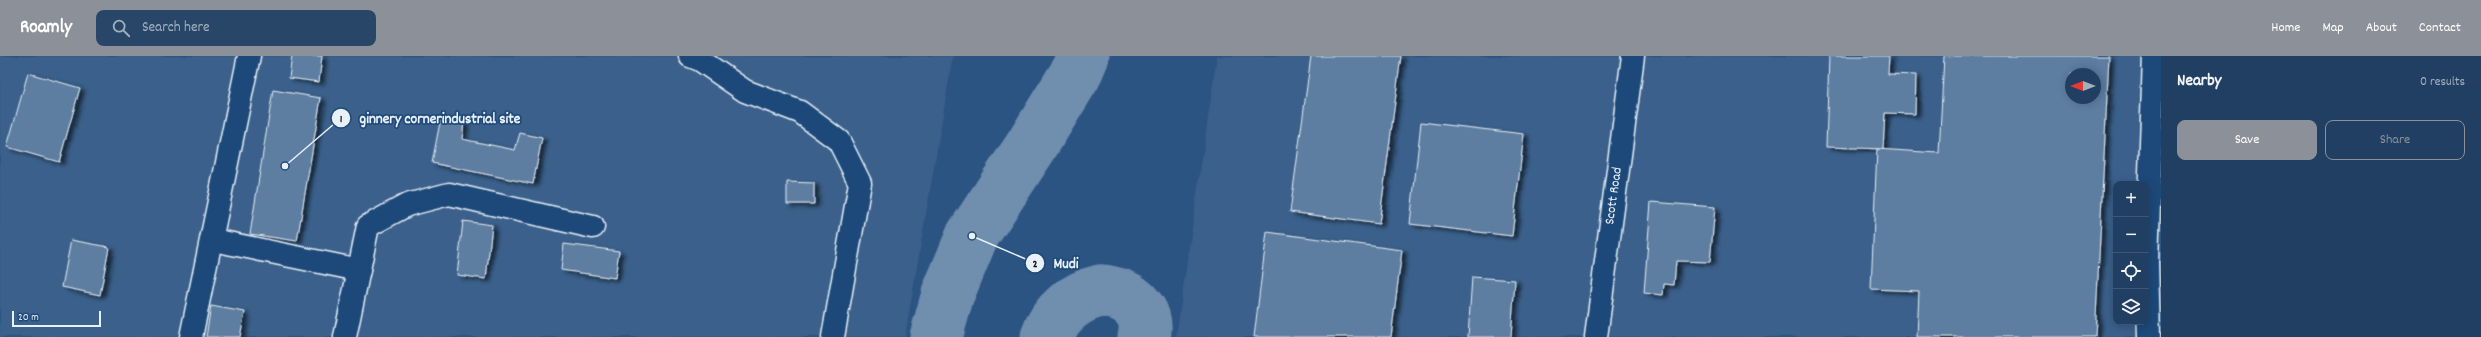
<!DOCTYPE html>
<html lang="en">
<head>
<meta charset="utf-8">
<style>
  body { margin:0; font-family:Dekko,sans-serif; background:#284668; color:#f1f3f6 }
  .controls { position:absolute; right:12px; bottom:12px; display:grid; overflow:hidden; border-radius:8px; box-shadow:0 2px 10px #0003 }
  .controls button { width:36px; height:36px; display:grid; place-items:center; padding:0; border:0; border-bottom:1px solid #3d5877; background:#203f62; color:#f1f3f6; font:20px sans-serif }
  .compass { position:absolute; left:2065px; top:12px; width:36px; height:36px; border-radius:50%; background:#203f62; box-shadow:0 2px 10px #0003; rotate:270deg }
  .scale { position:absolute; left:12px; bottom:10px; width:89px; box-sizing:border-box; padding-left:4px; border:2px solid #e8f1f8; border-top:0; font-size:11px; line-height:14px; white-space:nowrap; color:#e8f1f8; -webkit-text-stroke:3px #1f4a7a; paint-order:stroke }
  .list { margin:0; padding:0; list-style:none }
  h2 { display:flex; justify-content:space-between; align-items:center; height:52px; margin:0; padding:0 16px; font-size:17px }
  h2 small { font-size:13px; font-weight:400; color:#a2afbe }
  .actions { display:flex; gap:8px; padding:12px 16px }
  .actions a { flex:1; padding:9px 0; border:1px solid #8c9099; border-radius:8px; text-align:center; font-size:14px; color:#8c9099 }
  .actions .main { background:#8c9099; color:#fff }
  .icon { flex:none; width:22px; height:22px; fill:none; stroke:currentColor; stroke-width:2; stroke-linecap:round; stroke-linejoin:round }
  .map { position:relative; flex:none; width:2161px; height:281px; overflow:hidden }
  header { display:flex; align-items:center; gap:24px; box-sizing:border-box; height:56px; padding:0 20px; background:#8c9099; color:#fff }
  header strong { font-size:19px }
  nav { display:flex; gap:22px; margin-inline-start:auto; font-size:14px }
  .search { width:280px; height:36px; background:#284668; display:flex; align-items:center; gap:10px; box-sizing:border-box; padding:0 14px; border-radius:8px; color:#a2afbe; font-size:15px }
  main { display:flex }
  aside { flex:1; background:#203f62 }
  .map>svg:first-child { display:block }
</style>
</head>
<body>
<header>
<strong>Roamly</strong>
<div class="search"><svg class="icon" aria-label="search" viewBox="0 0 24 24"><circle cx="10" cy="10" r="6"/><path d="M15 15l6 6"/></svg>Search here</div>
<nav><a>Home</a><a>Map</a><a>About</a><a>Contact</a></nav>
</header>
<main>
<div class="map">
<svg width="2161" height="281" viewBox="0 0 2161 281">
  <defs>
    <filter id="shadow"><feDropShadow dx="4.5" dy="2.5" stdDeviation="2" flood-color="#0009"/></filter>
  </defs>
  <rect width="100%" height="100%" fill="#2b5482"/>
  <filter id="ink" filterUnits="userSpaceOnUse"><feTurbulence type="fractalNoise" baseFrequency=".025" numOctaves="2"/><feDisplacementMap in="SourceGraphic" scale="8" xChannelSelector="R" yChannelSelector="G"/><feConvolveMatrix kernelMatrix="1 2 1 2 8 2 1 2 1" color-interpolation-filters="sRGB"/></filter>
  <g filter="url(#ink)">
    <g fill="#3a608b" fill-rule="evenodd">
      <polygon points="0,0 953,0 905,281 0,281"/>
      <path d="M1217,0H2161V281H1176ZM2071,18H2095V42H2071ZM2116,128H2146V266H2116Z"/>
    </g>
    <g fill="none" stroke-linecap="round" stroke-linejoin="round">
      <g stroke="#708ead" stroke-width="53">
        <polyline points="936,281 948,238 972,180 1032,89 1075,19 1083,0"/>
        <path d="M1047,281C1055,257 1075,241 1100,235C1104,234 1109,236 1113,237C1133,241 1150,258 1144,281"/>
      </g>
    </g>
    <g fill="#5d7da1" stroke="#e8f1f8" fill-rule="evenodd" filter="url(#shadow)">
      <polygon points="292,0 322,0 319,26 289,22"/>
      <polygon points="1311,0 1401,0 1379,168 1290,156"/>
      <polygon points="1829,0 1889,0 1888,18 1916,19 1915,58 1885,57 1883,93 1826,91"/>
      <path d="M1944,0H2109L2095,281H1917L1919,235L1871,233L1877,93L1939,97ZM2071,18H2095V42H2071Z"/>
      <polygon points="28,17 80,32 59,106 7,91"/>
      <polygon points="273,34 321,42 297,185 250,178"/>
      <polygon points="441,61 464,66 462,83 515,94 520,77 542,82 533,128 432,107"/>
      <polygon points="1421,66 1524,78 1512,180 1410,168"/>
      <polygon points="787,126 814,127 814,148 787,148"/>
      <polygon points="1651,146 1715,151 1710,206 1676,205 1674,229 1664,228 1663,239 1644,237"/>
      <polygon points="463,165 492,169 486,223 457,219"/>
      <polygon points="1267,176 1402,194 1391,281 1254,281"/>
      <polygon points="71,184 109,191 100,239 62,231"/>
      <polygon points="564,188 619,195 615,222 561,214"/>
      <polygon points="1472,221 1515,224 1511,281 1468,281"/>
      <polygon points="211,250 245,256 240,281 206,281"/>
    </g>
    <g fill="none" stroke-linecap="round" stroke-linejoin="round">
      <g stroke="#e8f1f8" stroke-width="25">
        <g id="minor">
          <polyline points="690,0 700,4 745,35 800,56 839,85 860,127 833,281"/>
          <polyline points="213,184 359,214"/>
          <polyline points="191,281 249,0"/>
          <polyline points="345,281 368,170 407,149 449,138 593,171"/>
          <polyline points="1596,281 1633,0"/>
          <polyline points="2149,281 2147,206 2154,0"/>
        </g>
      </g>
      <use href="#minor" stroke="#1f4a7a" stroke-width="22"/>
    </g>
  </g>
  <g text-anchor="middle" dominant-baseline="central" stroke-width="3.5" stroke-linejoin="round" paint-order="stroke">
    <g font-size="14" fill="#e8f1f8" stroke="#1f4a7a">
      <text transform="translate(1614 140) rotate(-82)">Scott Road</text>
    </g>
  </g>
  <path fill="none" stroke="#e8f1f8" stroke-width="1.5" d="M285 110L341 62M972 180L1035 207"/>
  <g fill="#e8f1f8" stroke="#1f4a7a" stroke-width="1.5">
    <circle cx="285" cy="110" r="4"/>
    <circle cx="972" cy="180" r="4"/>
    <circle cx="341" cy="62" r="10"/>
    <circle cx="1035" cy="207" r="10"/>
  </g>
  <g font-size="12" text-anchor="middle" font-weight="bold" fill="#111">
    <text x="341" y="66">1</text>
    <text x="1035" y="211">2</text>
  </g>
  <g font-size="15" text-anchor="middle" font-weight="bold" fill="#e8f1f8" stroke="#1f4a7a" stroke-width="3.5" stroke-linejoin="round" paint-order="stroke">
    <text x="440" y="67">ginnery cornerindustrial site</text>
    <text x="1066" y="212">Mudi</text>
  </g>
</svg>
<div class="controls">
<button>+</button>
<button>−</button>
<button><svg class="icon" aria-label="locate" viewBox="0 0 24 24"><circle cx="12" cy="12" r="6"/><path d="M12 2v4M12 18v4M2 12h4M18 12h4"/></svg></button>
<button><svg class="icon" aria-label="layers" viewBox="0 0 24 24"><path d="M12 4l9 5-9 5-9-5zM3 14l9 5 9-5"/></svg></button>
</div>
<svg class="compass" viewBox="-18 -18 36 36"><path d="M0-13l5 13h-10z" fill="#e53935"/><path d="M0 13l5-13h-10z" fill="#a2afbe"/></svg>
<div class="scale">20 m</div>
</div>
<aside>
<h2>Nearby<small>0 results</small></h2>
<ul class="list">
</ul>
<div class="actions"><a class="main">Save</a><a>Share</a></div>
</aside>
</main>
</body>
</html>
